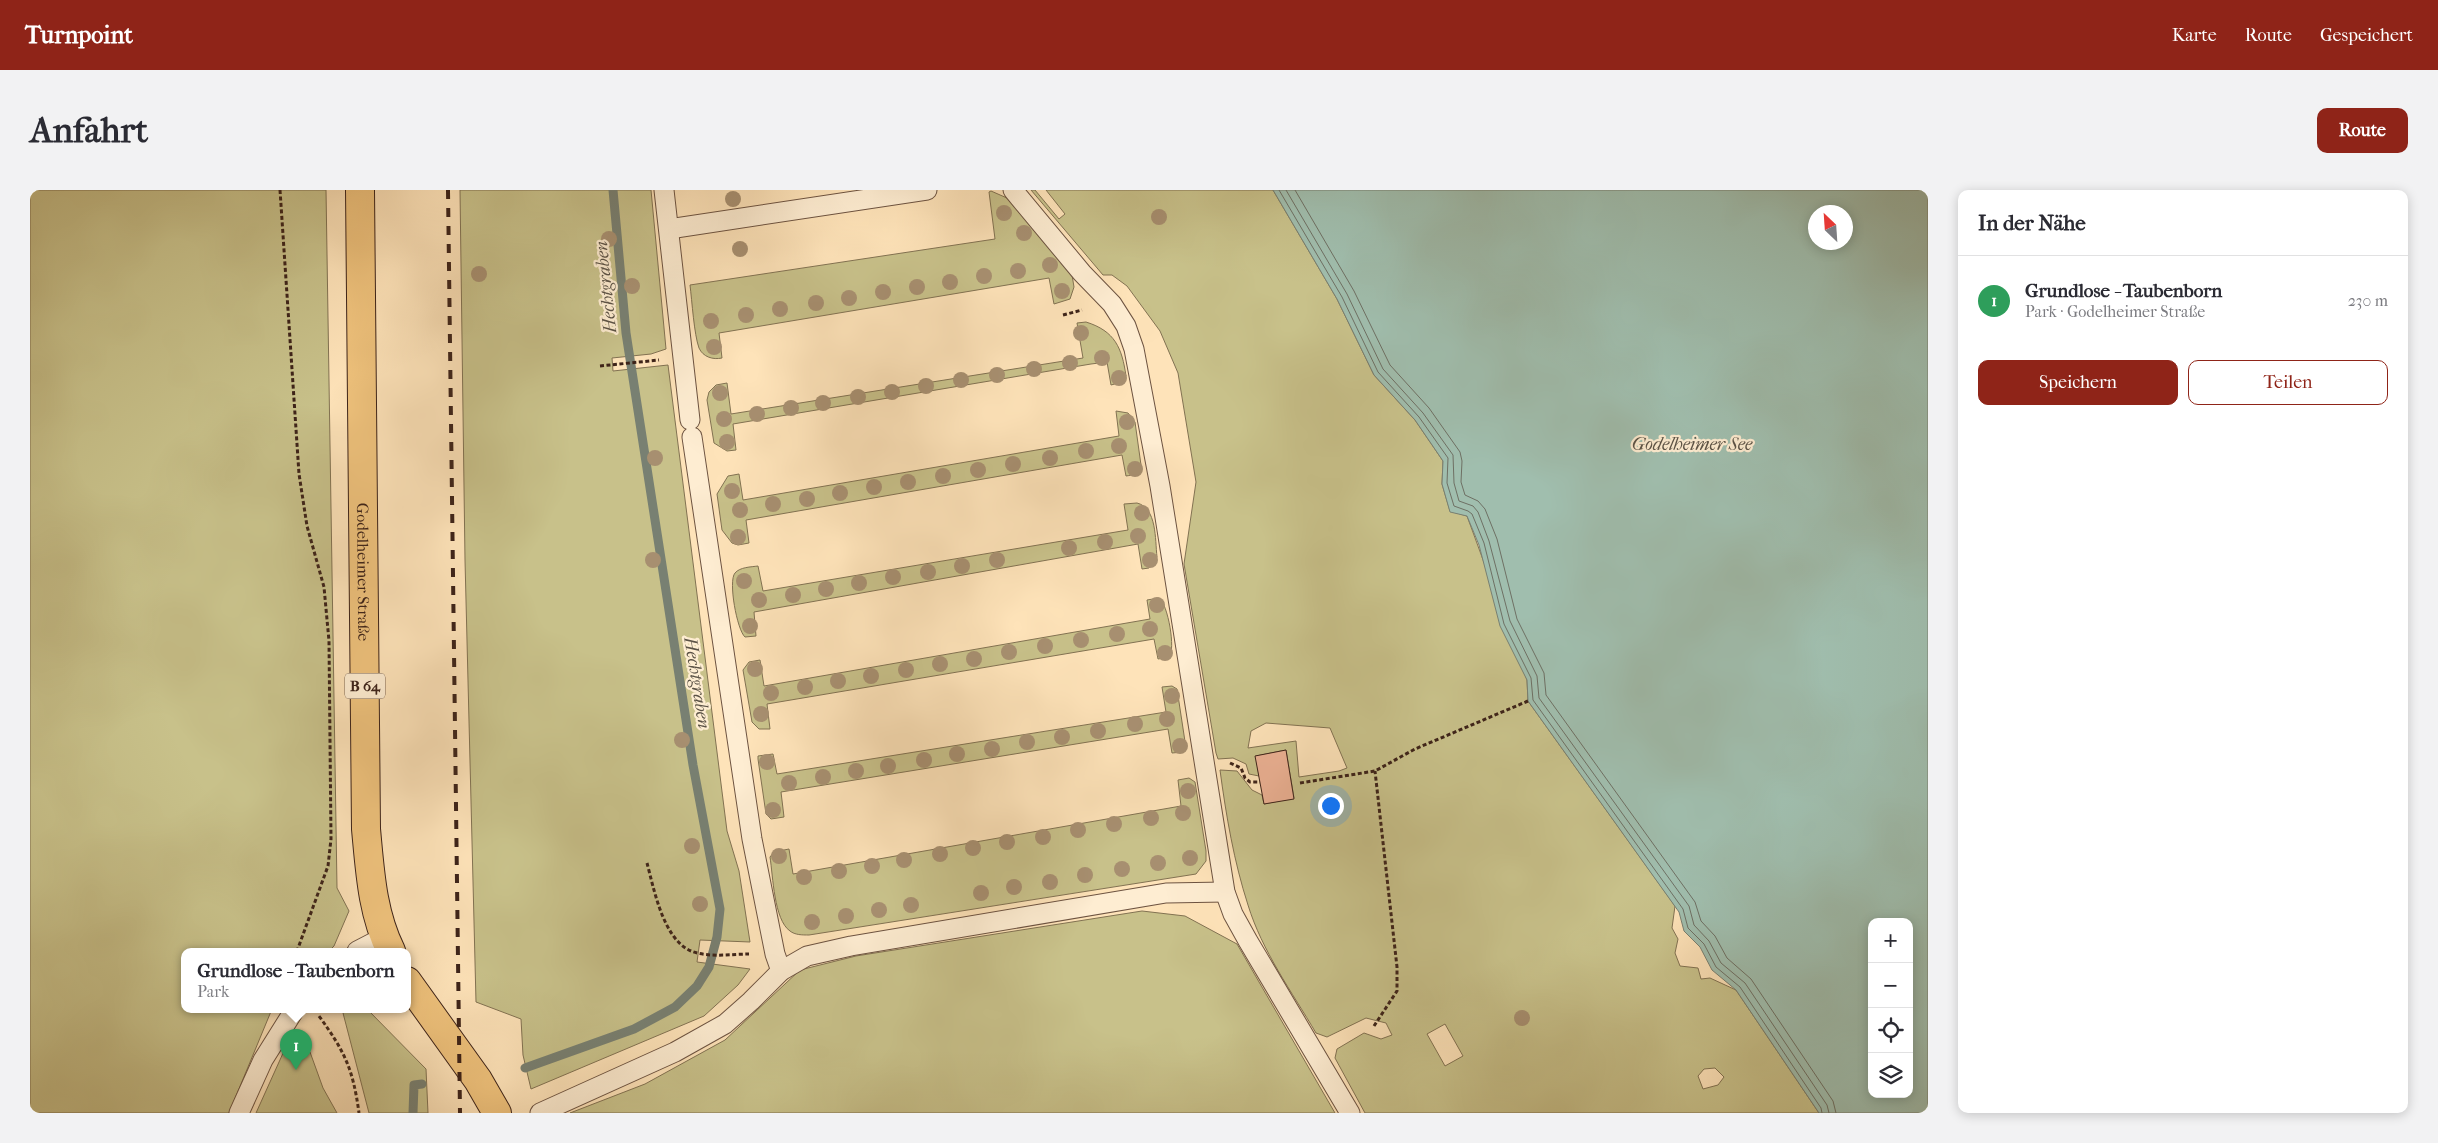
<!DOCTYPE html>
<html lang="de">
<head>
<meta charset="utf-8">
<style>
  body { margin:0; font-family:"IM FELL French Canon",serif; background:#f2f2f3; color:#2b2b33 }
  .controls { position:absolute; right:15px; bottom:15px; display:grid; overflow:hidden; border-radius:10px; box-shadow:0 2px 12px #0003 }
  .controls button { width:45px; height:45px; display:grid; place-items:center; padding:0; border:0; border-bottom:1px solid #e1e1e2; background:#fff; color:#2b2b33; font:25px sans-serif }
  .compass { position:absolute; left:1778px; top:15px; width:45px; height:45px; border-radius:50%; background:#fff; box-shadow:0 2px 12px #0003; rotate:335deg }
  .you { position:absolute; left:1300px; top:615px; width:18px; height:18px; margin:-12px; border:4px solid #fff; border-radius:50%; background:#1a73e8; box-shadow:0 0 0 8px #1a73e833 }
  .badge { display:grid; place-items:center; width:32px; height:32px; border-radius:50%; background:#8f2418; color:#fff; font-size:16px; font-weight:700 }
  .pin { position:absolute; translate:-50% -41px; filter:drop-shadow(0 1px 2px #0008) }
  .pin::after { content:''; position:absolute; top:26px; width:18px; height:15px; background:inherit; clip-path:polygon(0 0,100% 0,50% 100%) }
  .popup { position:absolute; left:151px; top:758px; width:230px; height:65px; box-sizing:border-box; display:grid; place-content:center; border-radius:10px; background:#fff; filter:drop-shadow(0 1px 4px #0005); font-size:16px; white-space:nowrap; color:#7c7c81 }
  .popup b { font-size:19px; color:#2b2b33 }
  .popup::after { content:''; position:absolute; left:50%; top:100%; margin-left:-10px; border:10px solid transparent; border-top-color:#fff }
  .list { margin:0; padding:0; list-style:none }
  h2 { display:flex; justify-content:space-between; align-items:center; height:65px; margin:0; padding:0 20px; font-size:21px }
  h2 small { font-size:16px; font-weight:400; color:#7c7c81 }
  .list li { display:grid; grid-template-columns:32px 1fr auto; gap:15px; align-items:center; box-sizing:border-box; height:90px; padding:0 20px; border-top:1px solid #e1e1e2 }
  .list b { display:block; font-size:19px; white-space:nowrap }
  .list p { margin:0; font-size:16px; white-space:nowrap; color:#7c7c81 }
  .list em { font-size:16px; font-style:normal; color:#7c7c81 }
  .actions { display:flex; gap:10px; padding:15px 20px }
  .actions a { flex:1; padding:11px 0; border:1px solid #8f2418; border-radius:10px; text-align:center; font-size:18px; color:#8f2418 }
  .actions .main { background:#8f2418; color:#fff }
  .icon { flex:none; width:28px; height:28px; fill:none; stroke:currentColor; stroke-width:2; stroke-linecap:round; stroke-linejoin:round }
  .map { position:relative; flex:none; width:1898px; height:923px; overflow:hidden; border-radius:10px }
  header { display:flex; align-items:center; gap:30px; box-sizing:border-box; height:70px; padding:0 25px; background:#8f2418; color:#fff }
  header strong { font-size:24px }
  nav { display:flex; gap:28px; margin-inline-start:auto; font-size:18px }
  .intro { display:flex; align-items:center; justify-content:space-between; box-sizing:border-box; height:120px; padding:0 30px }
  h1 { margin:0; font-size:35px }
  .button { padding:12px 22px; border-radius:10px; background:#8f2418; color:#fff; font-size:18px; font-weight:700 }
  main { display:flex; gap:30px; padding:0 30px }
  aside { flex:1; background:#fff; border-radius:10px; box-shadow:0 2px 12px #0003 }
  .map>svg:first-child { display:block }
</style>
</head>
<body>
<header>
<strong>Turnpoint</strong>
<nav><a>Karte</a><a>Route</a><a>Gespeichert</a></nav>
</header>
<div class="intro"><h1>Anfahrt</h1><a class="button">Route</a></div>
<main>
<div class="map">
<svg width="1898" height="923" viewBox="0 0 1898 923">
  <rect width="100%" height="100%" fill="#fee3b9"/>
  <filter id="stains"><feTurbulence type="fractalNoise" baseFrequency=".004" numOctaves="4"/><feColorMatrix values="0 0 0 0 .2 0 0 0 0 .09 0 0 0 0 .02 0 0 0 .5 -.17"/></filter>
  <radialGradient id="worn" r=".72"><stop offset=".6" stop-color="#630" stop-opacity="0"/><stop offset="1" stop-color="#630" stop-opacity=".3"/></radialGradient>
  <g fill="#c8c18a" stroke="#827252" fill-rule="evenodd">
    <polygon points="0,0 296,0 307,698 319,721 304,756 299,761 155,761 155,819 242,819 199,923 0,923"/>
    <polygon points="430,0 621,0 636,159 621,164 582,168 583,181 638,175 697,641 709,681 720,752 670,750 667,772 720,779 708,795 674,826 501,899 493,865 491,829 446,812 435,370"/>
    <path d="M1001,0H1005L1029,29L1035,24L1016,0H1243L1307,109L1344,185L1385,230L1413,271L1412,294L1420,321L1437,326L1497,490L1498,511L1645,716L1642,738L1648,749L1645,763L1650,776L1668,778L1671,789L1680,788L1706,800L1789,923H1335L1305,868L1307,859L1334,843L1351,849L1362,845L1356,833L1336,828L1297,847L1286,843C1262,802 1232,761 1218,715C1204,672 1196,625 1190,580L1207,581L1222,600L1232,605L1234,614L1264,608L1256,560L1226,566L1229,586L1219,584L1216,574L1203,568L1188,569L1186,563L1154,374L1166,292L1148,183L1130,141L1097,96L1082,85H1073ZM1236,533L1300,538L1317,578L1309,581L1269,587L1266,551L1218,558L1221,541ZM1415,834L1433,866L1415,876L1397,844ZM1685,878L1694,887L1688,895L1673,899L1668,886L1674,879Z"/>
    <path d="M961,1L977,8L1042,85L1044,97L1040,109L1024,114L1019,88L689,143L692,168C683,170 673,167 669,158C664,144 662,111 660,95L965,49L959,2Z"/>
    <path d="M1056,132C1085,141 1092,158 1096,186L1092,192L1081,195L1077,172L1061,174L703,234L706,260L697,261L684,253L677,210L679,202L686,195L697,193L701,224L1053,168L1047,133Z"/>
    <path d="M1086,221L1098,223L1105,232L1111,275C1108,283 1104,285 1096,286L1092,265L716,330L719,353L708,355L702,353L692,340L687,304L698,286L709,284L713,310L1089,246Z"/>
    <path d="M1107,313C1127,318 1125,349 1127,367L1119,378L1112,379L1108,354L724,422L726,446L715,447C707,440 698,391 705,383C710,377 721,377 728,376L733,401L1098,340L1094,314Z"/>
    <path d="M1129,408C1138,414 1146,460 1139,467L1128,469L1124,449L737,514L740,539H729L722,532L713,480L719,472L730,470L734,496L1120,429L1117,410Z"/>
    <polygon points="1142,496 1147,499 1156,558 1153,562 1142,563 1138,539 751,602 754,627 741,629 736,624 728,569 728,566 743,564 747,584 1136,522 1132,497"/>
    <path d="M1159,588L1165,592L1176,661V671L1166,684L779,745C772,745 765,745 760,741C744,730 743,686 740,667L744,662L759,659L763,684L1151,616L1148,590Z"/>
    <polygon points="1112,721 1155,726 1207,754 1305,923 540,923 615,894 695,850 770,780 826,766"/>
    <polygon points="320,819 337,819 396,879 398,923 339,923 313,823"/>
    <polygon points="254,861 280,862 293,898 307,923 226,923"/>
  </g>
  <path fill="#a0beae" stroke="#788072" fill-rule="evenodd" d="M1243,0H1898V923H1789L1706,800L1682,780L1670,757L1654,741L1649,722L1498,511L1497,490L1470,436L1449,355L1437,326L1420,322L1412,294L1413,271L1385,230L1344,185L1307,109ZM1786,22H1816V52H1786ZM1842,732H1879V904H1842Z"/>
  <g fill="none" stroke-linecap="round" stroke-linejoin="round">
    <g stroke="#6e7064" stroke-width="1">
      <polyline points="1249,0 1312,107 1348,182 1389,227 1418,268 1417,293 1424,316 1438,321 1442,324 1454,353 1474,434 1501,488 1503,510 1653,719 1658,738 1674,754 1686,777 1710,797 1791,918 1792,923"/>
      <polyline points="1256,0 1317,104 1353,179 1393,223 1423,265 1424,293 1429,311 1443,316 1448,322 1459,351 1480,431 1507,486 1509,508 1659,716 1664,735 1679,751 1691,773 1715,793 1797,915 1799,923"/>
      <polyline points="1265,0 1324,101 1360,175 1399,218 1430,262 1432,271 1431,292 1435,305 1448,311 1455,319 1467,349 1487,429 1514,483 1516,505 1665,712 1671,731 1685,746 1697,768 1721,789 1803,911 1806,923"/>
    </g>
    <g stroke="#788072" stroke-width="9">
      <polyline points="495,878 604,839 645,817 667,796 679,777 687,747 690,719 663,575 596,143 583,0"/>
      <polyline points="383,923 384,895 392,894"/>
    </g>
  </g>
  <polygon fill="#ecb194" stroke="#3d2319" points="1256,560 1264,609 1234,614 1225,566"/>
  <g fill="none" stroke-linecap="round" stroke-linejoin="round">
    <g stroke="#6d5341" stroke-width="21">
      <g id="service">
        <polyline points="634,0 660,230"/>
        <polyline points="983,0 1052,83 1082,114 1096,136 1104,159 1130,296 1195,702 1203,724 1218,751 1320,923"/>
        <polyline points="639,39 897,0"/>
        <polyline points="662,247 722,649 745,764 751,781"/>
        <polyline points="327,761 354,747"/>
        <polyline points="209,923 233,870 265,819"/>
        <polyline points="510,923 645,862 695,834 721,811 751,781 777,766 821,756 1136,703 1195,702"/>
      </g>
    </g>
    <g stroke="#3d2319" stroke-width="30">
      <g id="primary">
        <path id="s1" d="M330,0L336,639C340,681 342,723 361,761"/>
        <polyline points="377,791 448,890 467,923"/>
      </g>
    </g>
    <g stroke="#3d2319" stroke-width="3" stroke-dasharray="4 2.5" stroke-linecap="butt">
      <polyline points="250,0 269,284 277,336 294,397 299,451 301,649 298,676 267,761"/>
      <polyline points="1033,125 1052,120"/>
      <polyline points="570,176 629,170"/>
      <polyline points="1200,573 1211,578 1215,588 1220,592 1230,592"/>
      <polyline points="1270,593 1345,581 1385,559 1498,511"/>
      <path d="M617,673C624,699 633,749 661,761C678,768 702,764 719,764"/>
      <path d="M289,826C315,862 323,879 329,923"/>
      <polyline points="1344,836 1367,801 1367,777 1345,581"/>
    </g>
    <use href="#service" stroke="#feedd2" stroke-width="19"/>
    <use href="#primary" stroke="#efc27c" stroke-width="28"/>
    <polyline stroke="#3d2319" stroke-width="4" stroke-dasharray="9 9" stroke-linecap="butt" points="418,0 430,923"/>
  </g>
  <g fill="#a78f70">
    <circle cx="703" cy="9" r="8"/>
    <circle cx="974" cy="23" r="8"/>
    <circle cx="1129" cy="27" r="8"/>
    <circle cx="994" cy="43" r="8"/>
    <circle cx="579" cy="49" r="8"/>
    <circle cx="710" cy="59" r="8"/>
    <circle cx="1020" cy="75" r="8"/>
    <circle cx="988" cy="81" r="8"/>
    <circle cx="449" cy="84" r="8"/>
    <circle cx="954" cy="86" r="8"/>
    <circle cx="920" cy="92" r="8"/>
    <circle cx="602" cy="96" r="8"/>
    <circle cx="887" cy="97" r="8"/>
    <circle cx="1032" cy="101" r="8"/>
    <circle cx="853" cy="102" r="8"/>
    <circle cx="819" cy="108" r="8"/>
    <circle cx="786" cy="113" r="8"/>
    <circle cx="750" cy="119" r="8"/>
    <circle cx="716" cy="125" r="8"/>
    <circle cx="681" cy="131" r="8"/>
    <circle cx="1051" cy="143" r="8"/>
    <circle cx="684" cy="157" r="8"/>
    <circle cx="1072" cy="168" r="8"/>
    <circle cx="1040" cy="173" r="8"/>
    <circle cx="1004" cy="179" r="8"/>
    <circle cx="967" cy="185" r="8"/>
    <circle cx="1089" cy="188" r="8"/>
    <circle cx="931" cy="190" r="8"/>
    <circle cx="896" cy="196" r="8"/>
    <circle cx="862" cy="202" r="8"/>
    <circle cx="690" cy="203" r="8"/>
    <circle cx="828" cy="207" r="8"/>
    <circle cx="793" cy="213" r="8"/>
    <circle cx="761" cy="218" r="8"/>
    <circle cx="727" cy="224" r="8"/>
    <circle cx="694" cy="229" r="8"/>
    <circle cx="1097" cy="232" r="8"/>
    <circle cx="697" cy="252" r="8"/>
    <circle cx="1089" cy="256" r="8"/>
    <circle cx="1056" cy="261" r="8"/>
    <circle cx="625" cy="268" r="8"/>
    <circle cx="1020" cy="268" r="8"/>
    <circle cx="983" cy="274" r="8"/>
    <circle cx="1105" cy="279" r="8"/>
    <circle cx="948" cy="280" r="8"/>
    <circle cx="913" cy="286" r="8"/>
    <circle cx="878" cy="292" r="8"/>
    <circle cx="844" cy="297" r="8"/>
    <circle cx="702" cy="301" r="8"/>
    <circle cx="810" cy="303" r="8"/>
    <circle cx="777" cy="309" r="8"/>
    <circle cx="743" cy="314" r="8"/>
    <circle cx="710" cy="320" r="8"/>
    <circle cx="1112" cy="323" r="8"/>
    <circle cx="1108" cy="346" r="8"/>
    <circle cx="708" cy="347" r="8"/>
    <circle cx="1075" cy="352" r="8"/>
    <circle cx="1039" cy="358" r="8"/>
    <circle cx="623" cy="370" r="8"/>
    <circle cx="967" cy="370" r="8"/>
    <circle cx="1120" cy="370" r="8"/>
    <circle cx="932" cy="376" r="8"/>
    <circle cx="898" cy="382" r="8"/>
    <circle cx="863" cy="387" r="8"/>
    <circle cx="714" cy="391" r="8"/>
    <circle cx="829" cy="393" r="8"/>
    <circle cx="796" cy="399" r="8"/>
    <circle cx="763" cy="405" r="8"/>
    <circle cx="729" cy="410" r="8"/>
    <circle cx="1127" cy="415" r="8"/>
    <circle cx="720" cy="436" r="8"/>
    <circle cx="1120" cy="439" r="8"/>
    <circle cx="1087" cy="444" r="8"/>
    <circle cx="1051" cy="450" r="8"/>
    <circle cx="1015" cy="456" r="8"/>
    <circle cx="979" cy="462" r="8"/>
    <circle cx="1135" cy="463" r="8"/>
    <circle cx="944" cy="469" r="8"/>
    <circle cx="910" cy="474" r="8"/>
    <circle cx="725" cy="479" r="8"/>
    <circle cx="876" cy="480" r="8"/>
    <circle cx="841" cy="486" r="8"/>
    <circle cx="808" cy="491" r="8"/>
    <circle cx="775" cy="497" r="8"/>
    <circle cx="741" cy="503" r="8"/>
    <circle cx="1142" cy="506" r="8"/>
    <circle cx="731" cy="524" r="8"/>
    <circle cx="1137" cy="529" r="8"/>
    <circle cx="1105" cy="534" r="8"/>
    <circle cx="1068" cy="541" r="8"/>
    <circle cx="1032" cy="547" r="8"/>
    <circle cx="652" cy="550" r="8"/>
    <circle cx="997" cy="552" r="8"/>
    <circle cx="1150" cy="556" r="8"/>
    <circle cx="962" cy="559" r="8"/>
    <circle cx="927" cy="564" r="8"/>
    <circle cx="894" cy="570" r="8"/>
    <circle cx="737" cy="572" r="8"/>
    <circle cx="858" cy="576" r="8"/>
    <circle cx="826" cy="581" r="8"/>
    <circle cx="793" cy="587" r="8"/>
    <circle cx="759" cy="593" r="8"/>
    <circle cx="1158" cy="601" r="8"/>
    <circle cx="743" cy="620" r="8"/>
    <circle cx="1153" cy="623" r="8"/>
    <circle cx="1121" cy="628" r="8"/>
    <circle cx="1084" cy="634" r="8"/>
    <circle cx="1048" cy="640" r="8"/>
    <circle cx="1013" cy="647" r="8"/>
    <circle cx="977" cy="652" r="8"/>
    <circle cx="662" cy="656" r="8"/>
    <circle cx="943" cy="658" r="8"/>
    <circle cx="910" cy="664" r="8"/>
    <circle cx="749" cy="666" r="8"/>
    <circle cx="1160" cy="668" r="8"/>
    <circle cx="874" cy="670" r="8"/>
    <circle cx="1128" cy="673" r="8"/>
    <circle cx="842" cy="676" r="8"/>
    <circle cx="1092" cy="679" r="8"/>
    <circle cx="809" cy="681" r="8"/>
    <circle cx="1055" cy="685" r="8"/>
    <circle cx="774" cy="687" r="8"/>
    <circle cx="1020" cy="692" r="8"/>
    <circle cx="984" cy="697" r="8"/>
    <circle cx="951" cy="703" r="8"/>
    <circle cx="670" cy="714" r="8"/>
    <circle cx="881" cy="715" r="8"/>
    <circle cx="849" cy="720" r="8"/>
    <circle cx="816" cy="726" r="8"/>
    <circle cx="782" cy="732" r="8"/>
    <circle cx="1492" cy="828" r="8"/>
  </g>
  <g text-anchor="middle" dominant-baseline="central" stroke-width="4.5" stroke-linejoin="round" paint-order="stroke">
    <rect fill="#feedd2" stroke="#776050" stroke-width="1" x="315" y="483.5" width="40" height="25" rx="4"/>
    <g font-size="15" font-weight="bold" fill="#3d2319">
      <text x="335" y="496">B 64</text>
    </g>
    <g font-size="16" fill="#3d2319" stroke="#feedd2">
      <text stroke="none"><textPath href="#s1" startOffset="382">Godelheimer Straße</textPath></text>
    </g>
    <g font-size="18" font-style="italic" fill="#5b5246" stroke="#feedd2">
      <text transform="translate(576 97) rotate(-96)">Hechtgraben</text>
      <text x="1662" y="254">Godelheimer See</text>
      <text transform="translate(667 493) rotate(81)">Hechtgraben</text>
    </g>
  </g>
  <rect width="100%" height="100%" filter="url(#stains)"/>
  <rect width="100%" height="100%" fill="url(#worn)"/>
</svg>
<div class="controls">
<button>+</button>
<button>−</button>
<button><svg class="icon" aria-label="locate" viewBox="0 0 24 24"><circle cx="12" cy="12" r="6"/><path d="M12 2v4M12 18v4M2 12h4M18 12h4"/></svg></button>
<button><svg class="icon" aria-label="layers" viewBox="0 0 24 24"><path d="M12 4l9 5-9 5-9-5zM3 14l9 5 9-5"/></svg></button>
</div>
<svg class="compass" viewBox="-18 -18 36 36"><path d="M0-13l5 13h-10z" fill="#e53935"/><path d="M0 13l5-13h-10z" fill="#7c7c81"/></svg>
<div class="you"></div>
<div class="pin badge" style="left:266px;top:880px;background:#2e9e5b">1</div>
<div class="popup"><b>Grundlose - Taubenborn</b>Park</div>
</div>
<aside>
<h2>In der Nähe<small></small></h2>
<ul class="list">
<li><span class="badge" style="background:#2e9e5b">1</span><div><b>Grundlose - Taubenborn</b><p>Park · Godelheimer Straße</p></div><em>230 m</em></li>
</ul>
<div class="actions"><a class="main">Speichern</a><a>Teilen</a></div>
</aside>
</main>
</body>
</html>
